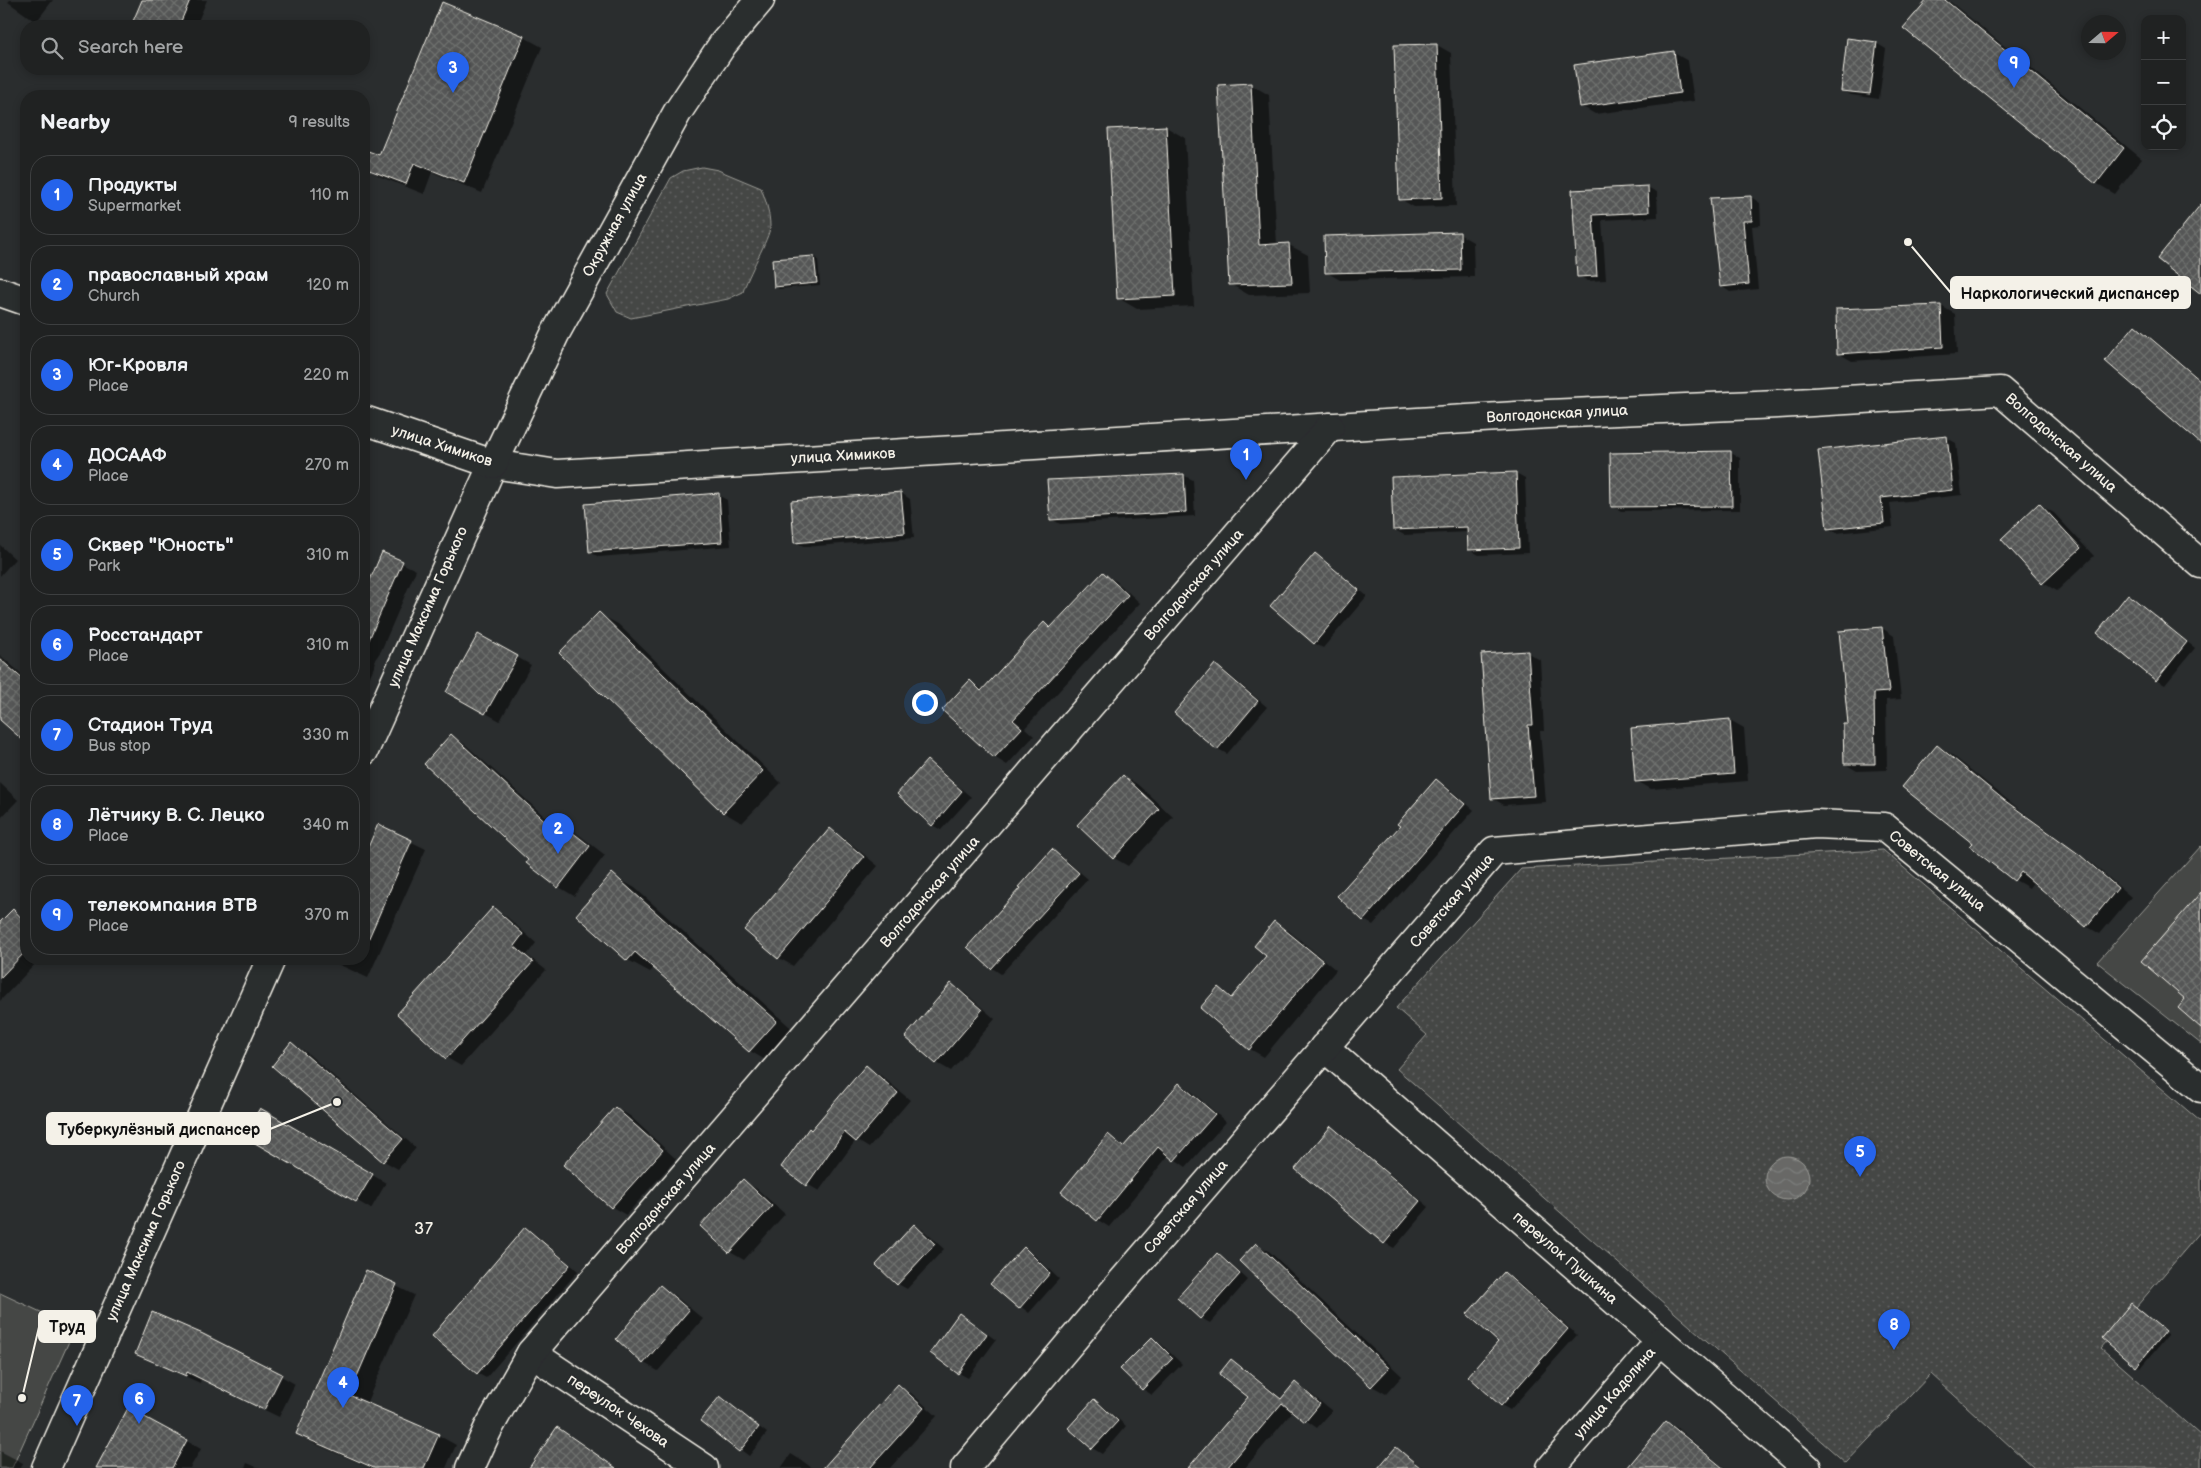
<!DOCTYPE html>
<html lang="en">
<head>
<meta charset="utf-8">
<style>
  body { margin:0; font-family:"Balsamiq Sans",sans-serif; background:#2d2f2f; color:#f1f3f6 }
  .controls { position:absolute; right:15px; top:15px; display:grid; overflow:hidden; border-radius:10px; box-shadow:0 2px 8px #0003 }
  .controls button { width:45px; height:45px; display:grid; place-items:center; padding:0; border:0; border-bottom:1px solid #3d3f40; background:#202222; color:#f1f3f6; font:25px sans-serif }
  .compass { position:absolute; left:2081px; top:15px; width:45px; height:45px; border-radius:50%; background:#202222; box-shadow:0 2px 8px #0003; rotate:70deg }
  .you { position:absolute; left:924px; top:702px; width:18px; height:18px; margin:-12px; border:4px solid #fff; border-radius:50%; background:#1a73e8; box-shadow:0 0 0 8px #1a73e833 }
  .badge { display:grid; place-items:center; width:32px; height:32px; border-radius:50%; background:#2563eb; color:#fff; font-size:16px; font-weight:700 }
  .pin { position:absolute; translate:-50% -41px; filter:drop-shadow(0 1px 2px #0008) }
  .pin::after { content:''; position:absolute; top:26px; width:18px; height:15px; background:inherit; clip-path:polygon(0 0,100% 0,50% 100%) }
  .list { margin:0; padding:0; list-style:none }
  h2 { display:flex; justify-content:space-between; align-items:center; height:65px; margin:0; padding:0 20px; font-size:21px }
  h2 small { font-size:16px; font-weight:400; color:#a2a4a5 }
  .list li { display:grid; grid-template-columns:32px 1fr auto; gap:15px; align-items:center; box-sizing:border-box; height:80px; margin:0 10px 10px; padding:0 10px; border:1px solid #3d3f40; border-radius:20px }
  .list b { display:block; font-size:19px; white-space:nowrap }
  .list p { margin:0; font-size:16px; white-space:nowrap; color:#a2a4a5 }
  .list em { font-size:16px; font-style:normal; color:#a2a4a5 }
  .icon { flex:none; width:28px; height:28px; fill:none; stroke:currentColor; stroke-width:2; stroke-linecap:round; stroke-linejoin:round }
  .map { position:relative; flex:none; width:2201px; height:1468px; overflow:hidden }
  .search { position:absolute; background:#202222; box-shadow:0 2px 8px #0003; left:20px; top:20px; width:350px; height:55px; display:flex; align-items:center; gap:12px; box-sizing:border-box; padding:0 18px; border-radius:20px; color:#a2a4a5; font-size:19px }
  .panel { position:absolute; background:#202222; box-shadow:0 2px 8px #0003; left:20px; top:90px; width:350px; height:875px; border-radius:20px }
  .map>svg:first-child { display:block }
</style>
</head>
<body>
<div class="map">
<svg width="2201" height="1468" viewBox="0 0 2201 1468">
  <defs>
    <pattern id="grass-dots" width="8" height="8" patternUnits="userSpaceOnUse" patternTransform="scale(1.25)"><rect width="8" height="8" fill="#444645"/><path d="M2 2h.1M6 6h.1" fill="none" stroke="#606160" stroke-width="1.8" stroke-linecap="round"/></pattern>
    <pattern id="water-waves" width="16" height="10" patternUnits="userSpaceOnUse" patternTransform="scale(1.25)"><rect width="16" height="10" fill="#676866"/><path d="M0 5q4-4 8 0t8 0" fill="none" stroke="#7d7e7c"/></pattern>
    <pattern id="building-cross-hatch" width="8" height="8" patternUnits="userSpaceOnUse" patternTransform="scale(1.25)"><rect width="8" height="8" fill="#555756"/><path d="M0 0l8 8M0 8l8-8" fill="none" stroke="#6e706e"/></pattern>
  </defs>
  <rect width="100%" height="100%" fill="#2a2d2e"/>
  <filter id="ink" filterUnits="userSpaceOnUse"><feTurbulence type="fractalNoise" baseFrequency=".02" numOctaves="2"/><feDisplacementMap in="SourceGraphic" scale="10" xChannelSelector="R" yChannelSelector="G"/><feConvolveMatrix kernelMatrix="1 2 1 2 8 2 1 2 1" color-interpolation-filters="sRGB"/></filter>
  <g filter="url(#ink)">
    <g fill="url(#grass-dots)" stroke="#9c9c96">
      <path d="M702,167L718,170L761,188C766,201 770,213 770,227C770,237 747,277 743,292L728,299L631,318L617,312L607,294L671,178L683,171Z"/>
      <polygon points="1883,850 2201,1122 2201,1231 2101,1348 2201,1436 2201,1468 2034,1468 1931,1374 1846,1463 1397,1069 1427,1035 1396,1008 1521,869"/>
    </g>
    <g fill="#444645" stroke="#9c9c96">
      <polygon points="2201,846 2201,1044 2097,962"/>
      <polygon points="0,1293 75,1328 12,1468 0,1468"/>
    </g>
    <circle fill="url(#water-waves)" stroke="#9f9f9a" cx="1787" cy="1178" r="22"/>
    <g fill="#0007">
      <polygon points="10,0 53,0 36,22 8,2"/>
      <polygon points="143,0 207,0 196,26 132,26"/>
      <polygon points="1929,0 1947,0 1953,4 2142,159 2115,194 2096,183"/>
      <polygon points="524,37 542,47 482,193 432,172 424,194 381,177 364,167 369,152 380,157"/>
      <polygon points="1876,43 1886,49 1879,99 1851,95 1842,90"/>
      <polygon points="1437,45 1451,53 1456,206 1414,207 1400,199"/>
      <polygon points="1674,53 1688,61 1694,101 1595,114 1581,106"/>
      <polygon points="1250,84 1269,95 1277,245 1289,245 1308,255 1310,293 1249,295 1230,284"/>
      <polygon points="1166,127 1185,138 1194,306 1137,309 1118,298 1109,130"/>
      <polygon points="1647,187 1657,192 1658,217 1602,220 1606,280 1588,281 1579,276 1573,191"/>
      <polygon points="1751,197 1760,203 1761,225 1752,226 1758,289 1730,292 1721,286"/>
      <polygon points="1459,234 1473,242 1474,277 1340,280 1326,272"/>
      <polygon points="814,257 818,259 820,285 779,289 775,286"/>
      <polygon points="1941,306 1955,314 1957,354 1852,361 1838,353"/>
      <polygon points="2136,326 2145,332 2201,380 2201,441"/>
      <polygon points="1947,438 1956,443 1962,495 1890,503 1893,527 1837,533 1828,528"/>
      <polygon points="1731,453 1740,458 1740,510 1621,511 1612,506"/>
      <polygon points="1516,473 1525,478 1528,553 1479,555 1470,550 1469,532 1404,535 1395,530"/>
      <polygon points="1183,475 1193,480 1195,516 1060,524 1051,519"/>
      <polygon points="901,493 910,499 914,538 805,547 796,542"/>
      <polygon points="718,495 727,500 731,546 599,557 590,552"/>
      <polygon points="2040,505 2054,513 2094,556 2057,591 2043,583"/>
      <polygon points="0,545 15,559 0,576"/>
      <polygon points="383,554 416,570 381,651 374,661 376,662 364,690 364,597"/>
      <polygon points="1315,554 1324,560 1367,596 1323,648 1314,643"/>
      <polygon points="1103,574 1116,581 1140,603 1025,728 1034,736 1007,765 994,757 970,682 984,690 1044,624 1051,628"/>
      <polygon points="2129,596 2195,648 2165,685 2156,680"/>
      <polygon points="599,614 618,624 781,783 742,823 723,812"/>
      <polygon points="1882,628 1894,636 1901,699 1886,700 1887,770 1857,771 1845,764 1850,725"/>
      <polygon points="479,636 531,665 500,721 448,692"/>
      <polygon points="1528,653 1540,660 1544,731 1540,731 1546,802 1504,805 1492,798"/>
      <polygon points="0,655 26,678 26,741 0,718"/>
      <polygon points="1216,666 1225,671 1267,707 1227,754 1218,749"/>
      <polygon points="1730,720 1744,728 1748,781 1651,789 1637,781"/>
      <polygon points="451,736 466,745 555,826 559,822 574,831 605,855 574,896 559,887 527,862 530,859"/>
      <polygon points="1937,746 1951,754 2019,809 2094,865 2131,897 2100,934 2086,926 2034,881 2029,888 2015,880 1971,846 1973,843"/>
      <polygon points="927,761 936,767 971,797 941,830 932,825"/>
      <polygon points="1123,776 1137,784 1173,817 1128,866 1114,858"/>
      <polygon points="1437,781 1446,786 1474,810 1373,925 1364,920 1402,826"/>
      <polygon points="0,783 18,800 0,819"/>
      <polygon points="379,826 426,849 368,978 327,959 364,959 364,860"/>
      <polygon points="831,830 844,838 878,866 793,966 779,958"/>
      <polygon points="1052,850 1061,856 1088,879 1001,974 992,968 968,947 1022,888"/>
      <polygon points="612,875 635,888 798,1034 772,1064 750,1051 655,967 650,972 628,960"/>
      <polygon points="493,908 507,917 536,943 527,955 546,970 461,1066 447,1058"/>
      <polygon points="13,911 26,919 26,959 40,959 0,1001 0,924"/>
      <polygon points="1275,923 1289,931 1336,970 1264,1057 1250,1049 1218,988 1233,997 1268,956"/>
      <polygon points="951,985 965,993 995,1019 951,1071 937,1063 906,1037"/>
      <polygon points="292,1044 306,1052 416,1148 398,1169 384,1161"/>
      <polygon points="867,1067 879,1074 910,1100 869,1148 856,1140 819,1191 807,1184 811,1131"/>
      <polygon points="1179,1084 1191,1091 1226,1122 1186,1167 1169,1155 1109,1227 1098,1220 1063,1192 1109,1136 1125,1147"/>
      <polygon points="616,1108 630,1116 676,1159 626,1215 612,1207 565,1165"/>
      <polygon points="260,1109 386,1183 371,1209 245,1135"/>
      <polygon points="1332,1128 1341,1133 1429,1207 1394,1248 1385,1243 1297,1169"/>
      <polygon points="743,1181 757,1189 785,1214 744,1260 730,1252"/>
      <polygon points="914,1225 923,1230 944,1249 907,1289 898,1284"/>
      <polygon points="526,1229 535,1234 578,1271 486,1378 477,1373"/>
      <polygon points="1256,1244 1270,1252 1402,1376 1386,1394 1372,1386"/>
      <polygon points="1024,1249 1033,1254 1059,1279 1029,1313 992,1284"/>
      <polygon points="1217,1255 1226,1260 1248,1280 1210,1323 1201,1318"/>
      <polygon points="366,1271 414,1295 366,1404 438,1435 456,1445 446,1468 371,1468 315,1444 298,1434"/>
      <polygon points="1505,1274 1514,1279 1577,1335 1510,1410 1501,1405"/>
      <polygon points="660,1287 674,1295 703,1319 658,1371 644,1363"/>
      <polygon points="2135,1307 2168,1335 2141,1368 2137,1366"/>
      <polygon points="968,1320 996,1340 968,1378 959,1373"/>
      <polygon points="1152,1338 1161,1344 1182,1364 1152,1395 1143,1389 1122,1369"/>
      <polygon points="136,1354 281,1376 295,1384 279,1417 201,1379 200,1383"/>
      <polygon points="1232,1360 1244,1368 1283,1399 1295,1384 1307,1391 1332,1411 1317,1428 1293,1411 1245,1468 1200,1468 1250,1397"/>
      <polygon points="898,1386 911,1393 937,1416 890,1468 824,1468"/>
      <polygon points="720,1397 767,1433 749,1456 702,1421"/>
      <polygon points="1094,1400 1103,1406 1126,1426 1102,1454 1092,1448"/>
      <polygon points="129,1409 201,1449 190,1468 106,1468"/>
      <polygon points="1667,1422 1676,1427 1724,1468 1629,1468"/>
      <polygon points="1396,1448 1405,1454 1423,1468 1380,1468"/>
      <polygon points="0,1451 23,1463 21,1468 0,1468"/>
      <polygon points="791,1454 804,1462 812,1468 781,1468"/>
      <polygon points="247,1463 259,1468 245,1468"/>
    </g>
    <g fill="url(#building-cross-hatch)" stroke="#f4f1e8">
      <polygon points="142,0 190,0 179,26 131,26"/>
      <polygon points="1927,0 1945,0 2124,148 2096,184 1903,28"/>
      <polygon points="442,2 524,36 464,183 414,163 406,184 364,168 364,162 368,151 379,155"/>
      <polygon points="1847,38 1877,42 1870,94 1841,91"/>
      <polygon points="1437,44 1442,198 1399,200 1394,45"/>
      <polygon points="1674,51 1680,93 1580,107 1574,65"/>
      <polygon points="1251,83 1259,245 1289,243 1292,283 1229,285 1218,85"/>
      <polygon points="1166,126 1175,296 1117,299 1108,129"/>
      <polygon points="1648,186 1649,212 1593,215 1597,276 1577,277 1572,190"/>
      <polygon points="1751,196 1752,221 1743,221 1749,284 1720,287 1710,198"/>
      <polygon points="2201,204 2201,294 2157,259"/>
      <polygon points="1460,232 1461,270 1325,273 1324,236"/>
      <polygon points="814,256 817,283 774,287 772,259"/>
      <polygon points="1941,305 1943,347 1837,354 1836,309"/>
      <polygon points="2135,325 2201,381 2201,444 2105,361"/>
      <polygon points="1947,436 1953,490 1881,498 1884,523 1827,529 1818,450"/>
      <polygon points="1731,451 1732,506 1611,507 1610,453"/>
      <polygon points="1516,472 1519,548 1468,550 1467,527 1393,530 1391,477"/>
      <polygon points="1184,474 1186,512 1050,520 1047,480"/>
      <polygon points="901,492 905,533 794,543 791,501"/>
      <polygon points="719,493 722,542 589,552 585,504"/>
      <polygon points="2039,503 2081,548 2042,584 2001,539"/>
      <polygon points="382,552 403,561 364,651 364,594"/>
      <polygon points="1315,553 1359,590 1314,644 1270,606"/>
      <polygon points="1103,572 1128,595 1013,720 1022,728 994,758 942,710 970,680 981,691 1044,622 1050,628"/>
      <polygon points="2128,594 2187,642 2156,681 2097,633"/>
      <polygon points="599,612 763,771 723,813 559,653"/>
      <polygon points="1882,627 1889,692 1874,693 1875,764 1844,764 1843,724 1848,724 1839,631"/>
      <polygon points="478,634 518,656 485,714 446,692"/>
      <polygon points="1528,651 1533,725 1528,725 1534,796 1491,799 1481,654"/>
      <polygon points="0,659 26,682 26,743 0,720"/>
      <polygon points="1215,664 1258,701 1217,750 1174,713"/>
      <polygon points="1730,719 1734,774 1635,782 1631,728"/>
      <polygon points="451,734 553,828 558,821 590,846 558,888 526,863 528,860 424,764"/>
      <polygon points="1937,745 2004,800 2080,855 2118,888 2086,927 2021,872 2014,881 1969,846 1972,843 1902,787"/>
      <polygon points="927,760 962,791 932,826 897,794"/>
      <polygon points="1123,775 1159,809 1113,859 1077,825"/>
      <polygon points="1436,779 1465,804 1363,921 1337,896 1400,826 1397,824"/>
      <polygon points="378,824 412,840 364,949 364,857"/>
      <polygon points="830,828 864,857 778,959 744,930"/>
      <polygon points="1052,849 1079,873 991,969 967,947 1020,888 1018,887"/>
      <polygon points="612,873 777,1021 749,1052 635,952 627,961 576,915"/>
      <polygon points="2201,892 2201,1028 2178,1008 2185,999 2141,961"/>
      <polygon points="493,907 523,934 514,946 533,962 446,1059 397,1014"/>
      <polygon points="13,909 26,923 26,951 0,978 0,922"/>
      <polygon points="1274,921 1323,961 1249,1050 1200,1008 1218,987 1231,998 1266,956 1254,946"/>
      <polygon points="951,983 982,1010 936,1064 905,1037"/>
      <polygon points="291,1042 403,1139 383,1162 272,1066"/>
      <polygon points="866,1065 898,1093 856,1142 844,1132 806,1186 781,1167 809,1128 811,1130"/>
      <polygon points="1179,1083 1215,1114 1174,1161 1158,1147 1097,1221 1061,1192 1108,1134 1123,1147"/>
      <polygon points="615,1107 663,1150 611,1208 563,1165"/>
      <polygon points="260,1108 373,1174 356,1202 243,1136"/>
      <polygon points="1331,1126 1420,1201 1384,1244 1295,1169"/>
      <polygon points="743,1179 772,1206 729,1253 700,1226"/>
      <polygon points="914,1224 935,1244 897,1285 876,1265"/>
      <polygon points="525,1227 570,1265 477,1374 432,1336"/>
      <polygon points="1256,1243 1389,1368 1371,1387 1239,1261"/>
      <polygon points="1024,1247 1050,1273 1019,1309 990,1284"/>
      <polygon points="1217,1253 1240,1274 1200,1319 1177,1298"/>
      <polygon points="366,1270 397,1284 349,1395 439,1434 424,1468 374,1468 296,1434"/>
      <polygon points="1504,1272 1568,1329 1501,1406 1468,1376 1498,1342 1467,1314"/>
      <polygon points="660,1285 689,1310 643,1364 616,1339"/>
      <polygon points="2131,1303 2165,1331 2136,1367 2102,1338"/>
      <polygon points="152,1312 203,1334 282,1374 264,1410 187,1372 186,1376 135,1354"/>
      <polygon points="959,1313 987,1334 958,1374 930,1353"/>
      <polygon points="1152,1337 1173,1358 1142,1390 1120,1369"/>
      <polygon points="1231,1359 1281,1399 1295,1382 1320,1404 1305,1422 1282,1403 1227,1468 1188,1468 1248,1397 1219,1374"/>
      <polygon points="898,1384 924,1408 870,1468 823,1468"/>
      <polygon points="720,1396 759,1427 739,1452 700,1421"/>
      <polygon points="1094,1399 1118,1421 1092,1449 1068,1428"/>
      <polygon points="128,1408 187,1440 172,1468 96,1468"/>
      <polygon points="1666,1421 1723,1468 1627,1468"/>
      <polygon points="557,1427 616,1468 529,1468"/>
      <polygon points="1396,1447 1421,1468 1378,1468"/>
    </g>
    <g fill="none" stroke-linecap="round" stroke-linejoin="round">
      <g stroke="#f4f1e8" stroke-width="31">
        <g id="minor">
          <polyline points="364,751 493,464 557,474 1548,414 1778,404 2000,391 2201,564"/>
          <polyline points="1324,1047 1807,1468"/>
          <polyline points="531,1353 704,1468"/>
          <polyline points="46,1468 271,959"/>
          <polyline points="470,1468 488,1429 531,1353 1330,427"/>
          <polyline points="965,1468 1119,1285 1494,851 1816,824 1884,827 2201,1088"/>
          <polyline points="1551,1468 1660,1341"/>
        </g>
      </g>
      <g stroke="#f4f1e8" stroke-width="31">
        <g id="major">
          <polyline points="0,292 26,301"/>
          <polyline points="364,420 493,464 555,334 677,113 723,44 760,0"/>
        </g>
      </g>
      <use href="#minor" stroke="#2a2d2e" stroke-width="28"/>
      <use href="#major" stroke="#2a2d2e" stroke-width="28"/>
    </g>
  </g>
  <g text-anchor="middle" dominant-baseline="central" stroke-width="4" stroke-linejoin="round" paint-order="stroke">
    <g font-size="15" fill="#f4f1e8" stroke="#2a2d2e">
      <text transform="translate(615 225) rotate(-61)">Окружная улица</text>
      <text transform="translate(1557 414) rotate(-3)">Волгодонская улица</text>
      <text transform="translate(2061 443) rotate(41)">Волгодонская улица</text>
      <text transform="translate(442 446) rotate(18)">улица Химиков</text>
      <text transform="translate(843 456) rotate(-3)">улица Химиков</text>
      <text transform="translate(1194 585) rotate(-49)">Волгодонская улица</text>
      <text transform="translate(428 607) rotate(-66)">улица Максима Горького</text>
      <text transform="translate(1937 871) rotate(39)">Советская улица</text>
      <text transform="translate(930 892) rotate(-49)">Волгодонская улица</text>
      <text transform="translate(1452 901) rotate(-49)">Советская улица</text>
      <text transform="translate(666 1199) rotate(-49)">Волгодонская улица</text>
      <text transform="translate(1186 1207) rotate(-49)">Советская улица</text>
      <text transform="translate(146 1241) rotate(-66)">улица Максима Горького</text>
      <text transform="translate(1565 1258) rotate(41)">переулок Пушкина</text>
      <text transform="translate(1615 1393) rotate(-49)">улица Кадолина</text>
      <text transform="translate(618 1411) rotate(34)">переулок Чехова</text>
    </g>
    <g font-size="16" letter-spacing="1" fill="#f4f1e8" stroke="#2a2d2e">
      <text x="424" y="1229">37</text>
    </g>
  </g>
  <path fill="none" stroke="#f4f1e8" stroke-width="2" d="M1908 242L1951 293M337 1102L270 1129M22 1398L39 1327"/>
  <g fill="#f4f1e8" stroke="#2a2d2e" stroke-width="2">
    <circle cx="1908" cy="242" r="5"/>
    <circle cx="337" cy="1102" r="5"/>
    <circle cx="22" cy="1398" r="5"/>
  </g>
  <g fill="#f4f1e8" stroke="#f4f1e8" stroke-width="2">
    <rect x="1951" y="277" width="239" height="31" rx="5"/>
    <rect x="47" y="1113" width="223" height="31" rx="5"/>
    <rect x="39" y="1311" width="56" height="31" rx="5"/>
  </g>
  <g font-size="16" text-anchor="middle" font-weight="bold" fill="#111">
    <text x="2070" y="299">Наркологический диспансер</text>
    <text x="159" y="1135">Туберкулёзный диспансер</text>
    <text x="67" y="1332">Труд</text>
  </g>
</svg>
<div class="controls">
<button>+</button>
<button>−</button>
<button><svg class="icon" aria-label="locate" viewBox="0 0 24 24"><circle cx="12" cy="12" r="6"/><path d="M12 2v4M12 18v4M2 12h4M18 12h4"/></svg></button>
</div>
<svg class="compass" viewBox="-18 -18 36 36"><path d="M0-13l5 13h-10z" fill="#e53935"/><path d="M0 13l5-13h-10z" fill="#a2a4a5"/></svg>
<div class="you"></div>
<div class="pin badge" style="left:1246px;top:480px">1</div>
<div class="pin badge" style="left:558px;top:854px">2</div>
<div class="pin badge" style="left:453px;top:93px">3</div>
<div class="pin badge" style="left:343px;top:1408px">4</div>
<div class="pin badge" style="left:1860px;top:1177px">5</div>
<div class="pin badge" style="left:139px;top:1424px">6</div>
<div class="pin badge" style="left:77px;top:1426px">7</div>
<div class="pin badge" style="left:1894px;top:1350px">8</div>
<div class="pin badge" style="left:2014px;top:88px">9</div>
<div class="search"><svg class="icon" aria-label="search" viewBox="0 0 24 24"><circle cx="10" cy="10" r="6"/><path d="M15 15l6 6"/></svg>Search here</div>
<section class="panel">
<h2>Nearby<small>9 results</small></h2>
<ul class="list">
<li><span class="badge">1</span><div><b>Продукты</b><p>Supermarket</p></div><em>110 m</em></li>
<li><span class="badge">2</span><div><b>православный храм</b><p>Church</p></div><em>120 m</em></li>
<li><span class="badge">3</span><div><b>Юг-Кровля</b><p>Place</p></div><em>220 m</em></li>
<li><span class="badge">4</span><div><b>ДОСААФ</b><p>Place</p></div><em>270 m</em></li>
<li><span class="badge">5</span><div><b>Сквер &quot;Юность&quot;</b><p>Park</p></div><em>310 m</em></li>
<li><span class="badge">6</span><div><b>Росстандарт</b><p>Place</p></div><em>310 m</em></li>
<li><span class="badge">7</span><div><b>Стадион Труд</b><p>Bus stop</p></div><em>330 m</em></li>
<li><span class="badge">8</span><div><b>Лётчику В. С. Лецко</b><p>Place</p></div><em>340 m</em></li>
<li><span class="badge">9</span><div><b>телекомпания ВТВ</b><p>Place</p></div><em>370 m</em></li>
</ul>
</section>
</div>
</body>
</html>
